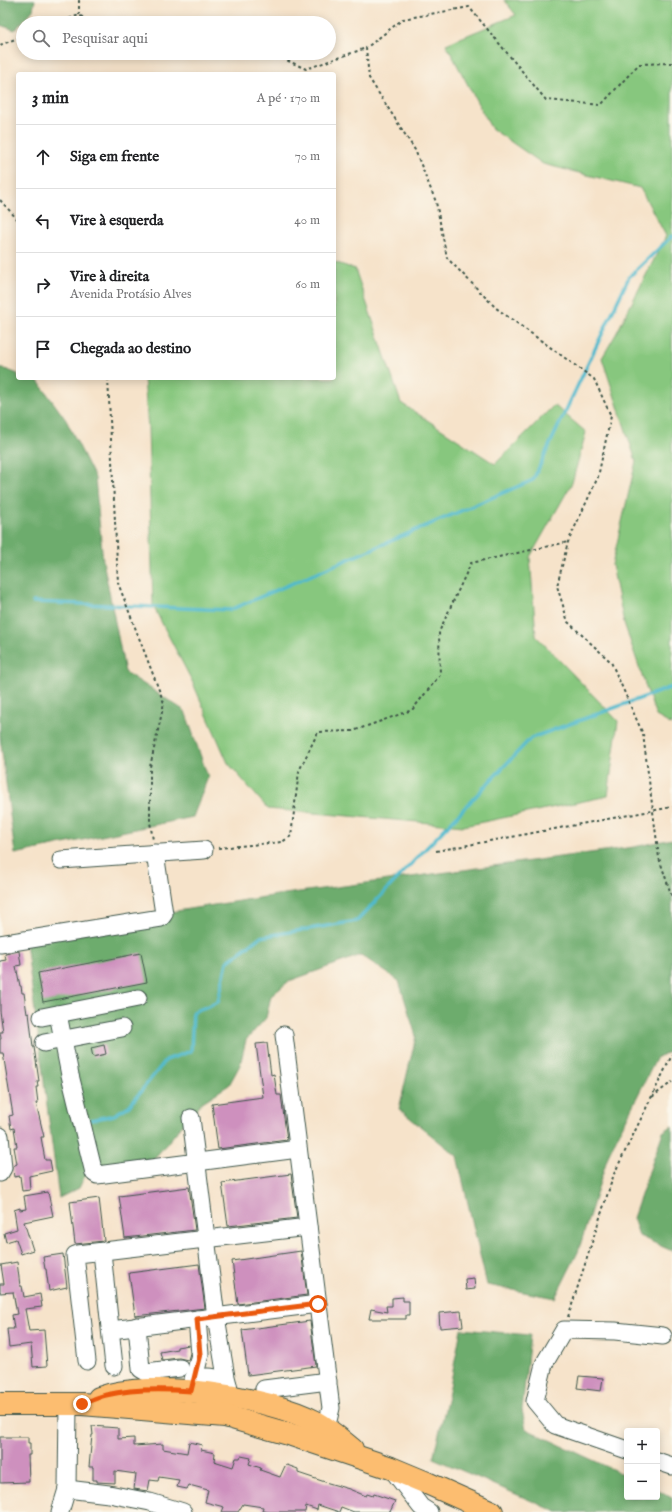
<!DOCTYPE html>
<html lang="pt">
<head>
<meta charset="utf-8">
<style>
  body { margin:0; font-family:"IM FELL English",serif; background:#f2f2f2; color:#202124 }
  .controls { position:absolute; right:12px; bottom:12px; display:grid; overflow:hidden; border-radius:4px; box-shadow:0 2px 10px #0003 }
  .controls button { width:36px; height:36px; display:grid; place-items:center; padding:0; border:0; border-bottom:1px solid #e0e0e0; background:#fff; color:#202124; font:20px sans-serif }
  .stop { position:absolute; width:12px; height:12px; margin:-9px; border:3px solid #ea580c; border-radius:50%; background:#fff }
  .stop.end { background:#ea580c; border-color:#fff; box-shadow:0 1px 4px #0008 }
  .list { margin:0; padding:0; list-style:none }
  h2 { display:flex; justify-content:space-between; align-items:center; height:52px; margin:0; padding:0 16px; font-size:17px }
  h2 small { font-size:13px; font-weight:400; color:#757577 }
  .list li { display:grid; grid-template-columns:26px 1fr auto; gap:12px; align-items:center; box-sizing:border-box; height:64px; padding:0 16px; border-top:1px solid #e0e0e0 }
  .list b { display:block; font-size:15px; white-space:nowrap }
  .list p { margin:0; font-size:13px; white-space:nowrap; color:#757577 }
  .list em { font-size:13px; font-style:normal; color:#757577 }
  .icon { flex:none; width:22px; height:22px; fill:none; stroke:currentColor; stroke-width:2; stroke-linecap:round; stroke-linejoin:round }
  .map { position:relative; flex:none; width:672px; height:1512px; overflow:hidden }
  .search { position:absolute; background:#fff; box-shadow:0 2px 10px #0003; left:16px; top:16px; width:320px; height:44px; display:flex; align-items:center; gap:10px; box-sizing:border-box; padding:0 14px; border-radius:22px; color:#757577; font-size:15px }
  .panel { position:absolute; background:#fff; box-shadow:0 2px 10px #0003; left:16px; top:72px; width:320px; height:308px; border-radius:4px }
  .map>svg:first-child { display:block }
</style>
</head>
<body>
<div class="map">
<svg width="672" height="1512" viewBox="0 0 672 1512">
  <rect width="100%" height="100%" fill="#fbf7ec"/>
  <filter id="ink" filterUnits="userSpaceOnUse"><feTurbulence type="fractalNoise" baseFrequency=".025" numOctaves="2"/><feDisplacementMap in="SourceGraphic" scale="8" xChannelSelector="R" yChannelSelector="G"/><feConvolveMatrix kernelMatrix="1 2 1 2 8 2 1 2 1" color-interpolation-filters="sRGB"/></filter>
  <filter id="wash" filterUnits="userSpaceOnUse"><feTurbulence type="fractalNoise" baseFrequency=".012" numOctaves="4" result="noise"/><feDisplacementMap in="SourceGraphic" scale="16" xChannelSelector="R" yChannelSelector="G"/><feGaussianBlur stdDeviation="0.9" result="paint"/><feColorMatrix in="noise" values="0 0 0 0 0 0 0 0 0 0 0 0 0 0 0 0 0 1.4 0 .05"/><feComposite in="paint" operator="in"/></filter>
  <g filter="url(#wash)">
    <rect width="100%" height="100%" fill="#f6e3ca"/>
    <g fill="#87c77e" stroke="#538259">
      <polygon points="504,0 672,0 672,725 656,716 624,623 612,565 636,461 602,358 616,334 666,236 640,188 543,164 491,128 446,44 516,15"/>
      <polygon points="334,262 355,269 401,403 495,464 554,405 586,432 572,483 530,557 536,636 618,721 608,796 464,826 268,809 228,763 192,681 153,606 148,428 144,378 334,378"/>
    </g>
    <g fill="#6dac6d" stroke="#467450">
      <polygon points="0,0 35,0 33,10 15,30 0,25"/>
      <polygon points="0,367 18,374 18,378 30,378 38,381 66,420 95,478 103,561 125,672 185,711 208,777 193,817 15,854 0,736"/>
      <polygon points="672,839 672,1051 657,1057 609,1153 578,1252 555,1298 487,1285 457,1156 399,1109 416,1036 399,981 361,955 289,981 271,996 266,1018 246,1040 240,1065 229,1085 201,1103 153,1160 86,1174 79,1188 59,1198 25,935 277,895 634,847"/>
      <polygon points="672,1126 672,1251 639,1236 633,1218 663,1132"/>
      <polygon points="461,1329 530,1335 522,1410 526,1429 627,1476 627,1497 657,1497 657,1490 672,1498 672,1512 557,1512 433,1458 448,1397"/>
    </g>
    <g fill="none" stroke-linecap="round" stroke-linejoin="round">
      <g stroke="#50bacd" stroke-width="3.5">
        <polyline points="33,602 230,610 533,480 629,277 672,236"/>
        <polyline points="91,1120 114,1115 129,1106 166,1060 191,1051 193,1012 218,1002 227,962 260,937 357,921 531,738 672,687"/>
      </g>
    </g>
    <g id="blocks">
      <g fill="#ce90be">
        <polygon points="19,951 21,965 16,966 20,986 21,986 22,993 24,993 27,1014 29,1013 33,1047 34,1047 39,1081 37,1081 38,1087 36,1087 38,1103 36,1103 44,1137 41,1137 45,1160 50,1160 52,1171 29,1176 30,1190 22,1191 20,1176 14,1177 13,1168 13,1166 17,1164 14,1147 17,1147 14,1128 11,1129 9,1116 13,1115 3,1053 0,1053 0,1039 1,1039 0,1032 3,1032 0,1011 0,961 6,960 5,954"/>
        <polygon points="141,953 147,982 43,1002 38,973"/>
        <polygon points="267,1043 271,1075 274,1074 277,1095 281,1095 287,1140 218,1149 212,1104 263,1097 256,1044"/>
        <polygon points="104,1045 106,1054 93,1057 91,1048"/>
        <polygon points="291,1174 297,1218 228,1226 222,1183"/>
        <polygon points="189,1187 195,1230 125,1238 119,1196"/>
        <polygon points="48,1192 53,1216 24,1222 33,1250 21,1254 16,1239 6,1242 4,1233 17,1229 14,1210 20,1208 20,1210 26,1209 24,1196"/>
        <polygon points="99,1198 104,1241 75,1244 70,1202"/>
        <polygon points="301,1251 307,1295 238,1304 232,1261"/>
        <polygon points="63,1254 67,1287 49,1291 46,1269 45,1269 43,1257"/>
        <polygon points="17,1262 20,1286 22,1286 24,1297 40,1294 42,1307 25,1309 29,1331 44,1330 47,1366 33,1367 31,1344 9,1347 7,1329 14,1329 12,1315 17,1314 13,1292 0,1293 0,1284 4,1284 1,1265"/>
        <polygon points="199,1264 205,1308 135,1316 129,1273"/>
        <polygon points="474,1278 475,1289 466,1290 465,1279"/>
        <polygon points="403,1297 403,1301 409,1301 409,1315 406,1315 406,1319 369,1319 371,1309 387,1312 386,1306 392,1306 392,1298"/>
        <polygon points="461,1311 463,1326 440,1328 439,1313"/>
        <polygon points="310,1321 316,1366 248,1375 242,1330"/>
        <polygon points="189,1345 190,1353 188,1360 179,1358 162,1360 160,1352 177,1349 177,1347"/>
        <polygon points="579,1376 603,1378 601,1391 577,1388"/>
        <polygon points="92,1426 118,1428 118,1439 134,1438 134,1446 163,1444 163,1449 187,1453 189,1442 202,1445 201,1450 215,1453 214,1461 233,1467 236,1458 240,1458 241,1456 251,1458 249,1464 261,1468 260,1470 280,1477 285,1466 287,1465 298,1469 298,1473 325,1482 349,1489 366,1496 367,1494 373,1496 374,1494 395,1501 390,1512 354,1512 341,1507 339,1512 318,1505 317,1510 306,1506 305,1512 269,1512 262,1511 263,1507 243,1504 238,1512 222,1512 224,1507 205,1502 208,1490 189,1485 187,1489 177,1487 179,1480 159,1477 158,1481 150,1480 148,1491 134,1489 136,1474 115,1471 115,1483 97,1482 97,1480 93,1480 93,1467 89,1467 92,1435 93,1435"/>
        <polygon points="0,1437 28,1437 28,1443 30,1443 30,1455 28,1455 29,1482 0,1483"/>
      </g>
    </g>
  </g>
  <g filter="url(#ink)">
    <use href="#blocks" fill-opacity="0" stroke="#3f564a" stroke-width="1"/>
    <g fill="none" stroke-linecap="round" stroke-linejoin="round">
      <g stroke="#3f564a" stroke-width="19">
        <g id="minor">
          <polyline points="61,860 204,850"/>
          <polyline points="0,944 161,918 164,914 155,853"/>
          <polyline points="58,1014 70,1075 94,1173 97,1175 298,1149"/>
          <polyline points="42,1017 138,998"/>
          <polyline points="284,1035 331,1408 326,1429"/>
          <polyline points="44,1043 122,1028"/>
          <polyline points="191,1118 216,1317 226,1377 231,1396"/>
          <polyline points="0,1136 3,1168 0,1173"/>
          <polyline points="102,1252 114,1366"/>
          <polyline points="137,1326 141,1369 146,1372 180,1368"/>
          <polyline points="111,1330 318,1304"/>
          <polyline points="87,1361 75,1255 78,1254 308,1227"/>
          <path d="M193,1379C204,1376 220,1375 228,1385"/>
          <polyline points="264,1389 328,1381"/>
          <polyline points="191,1391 200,1354 197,1319"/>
          <polyline points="627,1450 555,1425 535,1401 544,1364 564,1330 615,1331 663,1336"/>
          <polyline points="657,1461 672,1466"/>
          <polyline points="391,1468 421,1507 429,1512"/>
          <polyline points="67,1489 109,1494 150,1502 183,1512"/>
          <polyline points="60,1512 67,1489 68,1404"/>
        </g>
      </g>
      <g stroke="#3f564a" stroke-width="24">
        <g id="major">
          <path d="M99,1398C151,1379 267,1396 316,1422C329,1429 341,1440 352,1449"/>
          <polyline points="0,1404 82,1404 225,1416 292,1435 391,1468 427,1483 492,1512"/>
        </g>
      </g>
      <g stroke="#3f564a" stroke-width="2" stroke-dasharray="3 3" stroke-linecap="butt">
        <polyline points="79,0 79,15"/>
        <polyline points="58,23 79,15 92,23"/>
        <polyline points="0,45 23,36"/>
        <polyline points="182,53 204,58 213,53"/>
        <polyline points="271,53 306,69 366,48"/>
        <polyline points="672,63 639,64 601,105 546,100 469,7 403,19 366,48 369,78 415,150 436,202 447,258 496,308 594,379 611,416 598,477 568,542 557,586 568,622 611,662 643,734 659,858 672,897"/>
        <polyline points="0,200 18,220"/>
        <polyline points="108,378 118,583 164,703 150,767 150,822 153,840"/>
        <polyline points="218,848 282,842 291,836 299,771 318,732 353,731 412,710 440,675 439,632 471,563 568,542"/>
        <polyline points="436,851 672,807"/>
        <polyline points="652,1097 672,1082"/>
        <polyline points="568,1317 614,1174 672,1055"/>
      </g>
      <use href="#minor" stroke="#fff" stroke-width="17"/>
      <use href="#major" stroke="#fcbd6f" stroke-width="22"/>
    </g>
  </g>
  <g fill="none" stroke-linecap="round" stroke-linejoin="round" filter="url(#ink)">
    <path stroke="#ea580c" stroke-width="5" d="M82,1404C90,1401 98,1397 106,1395C131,1389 165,1389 191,1391L200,1354L197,1319L318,1304"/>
  </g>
</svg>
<div class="controls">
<button>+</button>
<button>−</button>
</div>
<div class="stop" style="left:318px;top:1304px"></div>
<div class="stop end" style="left:82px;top:1404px"></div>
<div class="search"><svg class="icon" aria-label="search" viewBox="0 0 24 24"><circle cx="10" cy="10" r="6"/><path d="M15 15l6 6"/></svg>Pesquisar aqui</div>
<section class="panel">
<h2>3 min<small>A pé · 170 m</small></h2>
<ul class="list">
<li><svg class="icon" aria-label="ahead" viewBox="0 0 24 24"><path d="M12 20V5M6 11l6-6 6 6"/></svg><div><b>Siga em frente</b></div><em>70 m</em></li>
<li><svg class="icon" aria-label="left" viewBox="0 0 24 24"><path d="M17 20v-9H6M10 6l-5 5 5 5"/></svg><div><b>Vire à esquerda</b></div><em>40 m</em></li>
<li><svg class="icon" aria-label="right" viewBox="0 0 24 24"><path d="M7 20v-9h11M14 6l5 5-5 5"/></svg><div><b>Vire à direita</b><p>Avenida Protásio Alves</p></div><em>60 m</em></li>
<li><svg class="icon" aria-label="arrive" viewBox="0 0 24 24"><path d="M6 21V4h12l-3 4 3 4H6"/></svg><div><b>Chegada ao destino</b></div></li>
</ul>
</section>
</div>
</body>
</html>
